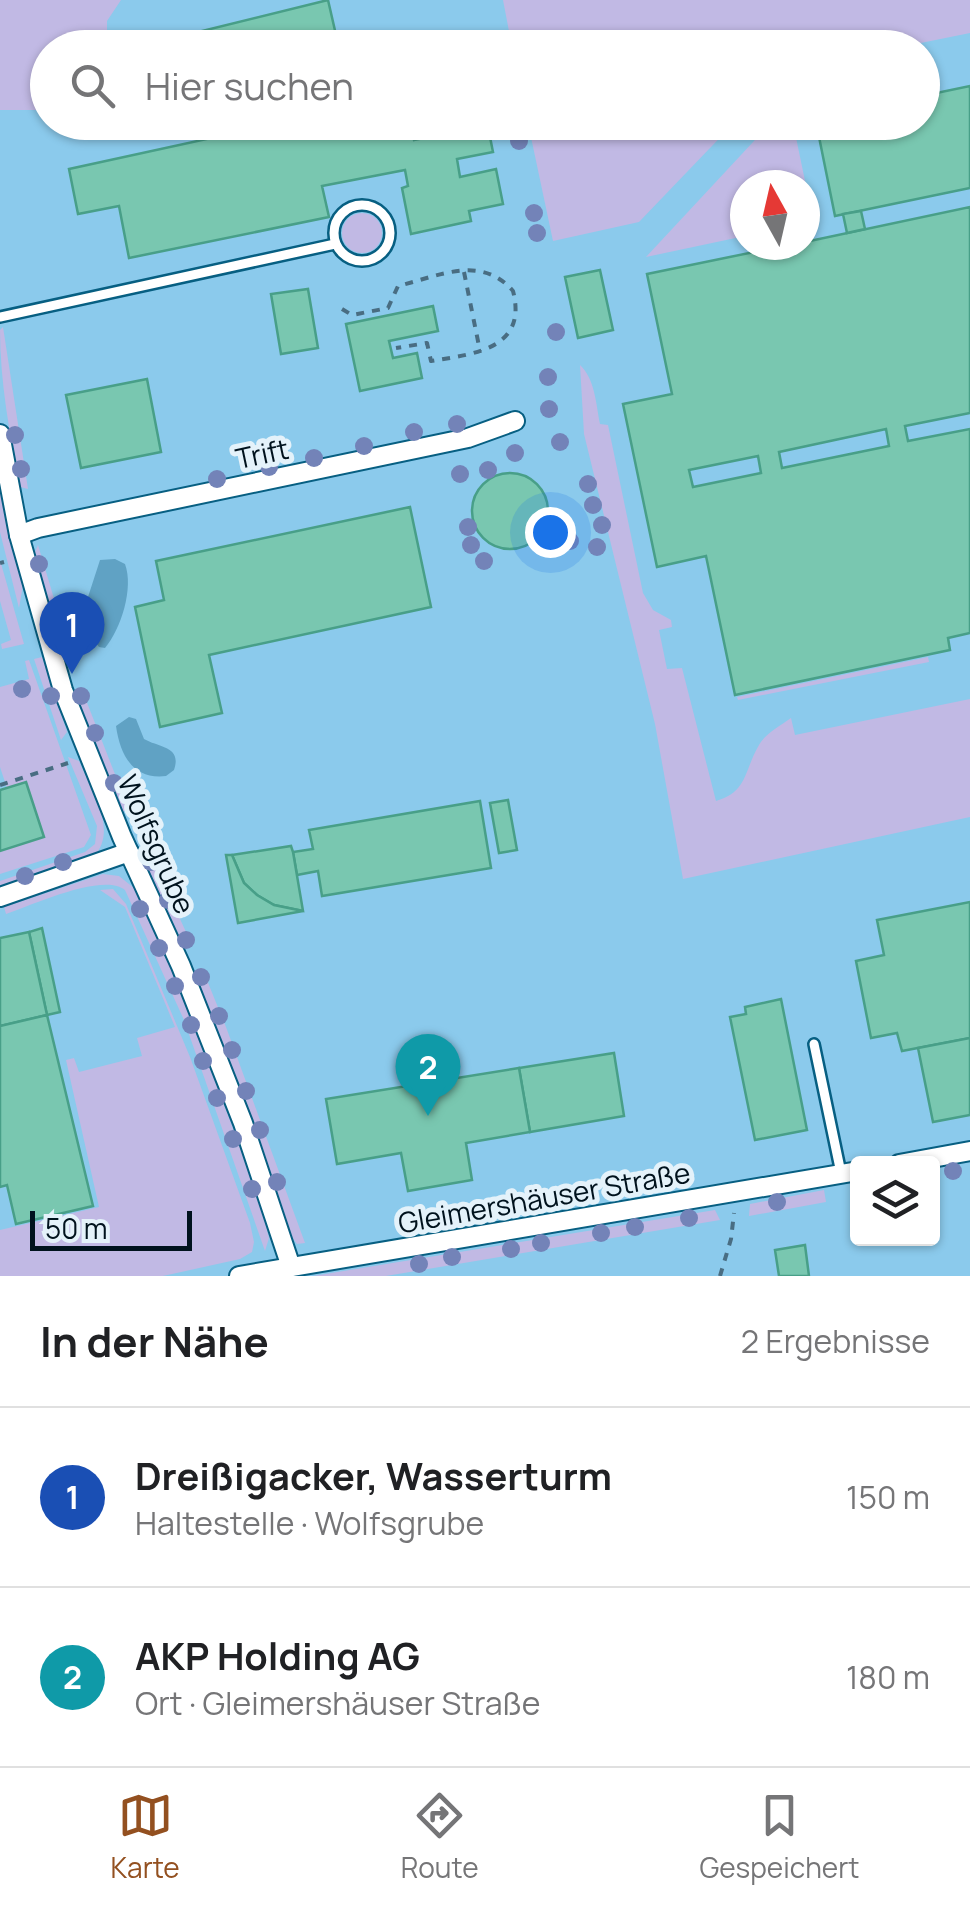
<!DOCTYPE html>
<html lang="de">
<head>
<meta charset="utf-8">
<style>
  body { margin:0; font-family:Manrope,sans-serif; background:#f6f6f6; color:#202124 }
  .controls { position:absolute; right:30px; bottom:30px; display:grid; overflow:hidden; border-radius:10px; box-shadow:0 2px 8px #0004 }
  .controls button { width:90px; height:90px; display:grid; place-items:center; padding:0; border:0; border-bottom:2px solid #e0e0e0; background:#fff; color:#202124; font:50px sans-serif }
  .compass { position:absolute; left:730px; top:170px; width:90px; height:90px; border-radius:50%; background:#fff; box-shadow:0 2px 8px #0004; rotate:352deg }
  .scale { position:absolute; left:30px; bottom:25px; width:162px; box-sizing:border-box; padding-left:10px; border:5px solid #00121d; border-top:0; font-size:28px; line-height:35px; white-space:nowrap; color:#00121d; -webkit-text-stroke:8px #e4f2fa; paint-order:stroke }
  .you { position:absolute; left:550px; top:532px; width:35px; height:35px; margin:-25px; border:8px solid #fff; border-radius:50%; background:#1a73e8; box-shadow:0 0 0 15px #1a73e833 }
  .badge { display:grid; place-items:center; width:65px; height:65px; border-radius:50%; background:#935020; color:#fff; font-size:32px; font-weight:700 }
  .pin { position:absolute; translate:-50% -82px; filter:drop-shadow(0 2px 5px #0008) }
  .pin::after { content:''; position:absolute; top:52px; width:35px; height:30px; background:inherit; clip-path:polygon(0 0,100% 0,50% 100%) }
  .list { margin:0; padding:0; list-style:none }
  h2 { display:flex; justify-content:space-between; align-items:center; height:130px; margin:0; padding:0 40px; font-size:42px }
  h2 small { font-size:32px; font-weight:400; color:#757577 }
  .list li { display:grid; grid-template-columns:65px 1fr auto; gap:30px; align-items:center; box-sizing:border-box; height:180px; padding:0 40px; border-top:2px solid #e0e0e0 }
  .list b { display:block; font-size:38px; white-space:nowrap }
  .list p { margin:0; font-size:32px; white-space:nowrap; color:#757577 }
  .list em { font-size:32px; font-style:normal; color:#757577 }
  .icon { flex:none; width:55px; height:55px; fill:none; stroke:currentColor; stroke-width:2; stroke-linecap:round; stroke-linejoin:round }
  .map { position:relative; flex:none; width:970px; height:1276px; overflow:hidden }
  .search { position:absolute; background:#fff; box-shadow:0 2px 8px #0004; left:30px; right:30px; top:30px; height:110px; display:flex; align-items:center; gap:25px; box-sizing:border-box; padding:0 35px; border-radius:55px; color:#757577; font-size:38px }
  .sheet { height:490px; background:#fff }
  nav { display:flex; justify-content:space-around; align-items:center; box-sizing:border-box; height:140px; border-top:2px solid #e0e0e0; background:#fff; font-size:28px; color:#757577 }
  nav a { display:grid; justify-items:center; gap:5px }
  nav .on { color:#935020 }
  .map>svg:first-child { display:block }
</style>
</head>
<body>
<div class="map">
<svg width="970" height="1276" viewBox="0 0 970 1276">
  <rect width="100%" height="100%" fill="#9ed8f8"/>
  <path fill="#8bcaec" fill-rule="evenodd" d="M0,0H970V1276H0ZM48,48H922V122H48ZM745,185H805V245H745ZM858,1164H932V1238H858Z"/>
  <g fill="#c1b9e4">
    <polygon points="0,0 121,0 107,21 107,47 48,48 47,110 0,110"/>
    <polygon points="503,0 970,0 970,33 901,47 839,47 836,34 800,41 801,48 512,47"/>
    <polygon points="528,123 528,122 734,123 639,222 553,241"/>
    <polygon points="793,123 810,205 805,218 805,185 745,185 745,236 646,257 766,128"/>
    <circle cx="362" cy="233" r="20"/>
    <path d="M3,327L28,489L20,487C10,435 0,383 0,330Z"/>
    <path d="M580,365C595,379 596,404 600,424L608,425L643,593L653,610L671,620L672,627L659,630L667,669L682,668L716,801C748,792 744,770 759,745C765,734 780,726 791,718L795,735L970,699V817L683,879L655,724L584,434Z"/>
    <polygon points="0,489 23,585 19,608 0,532"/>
    <polygon points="38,545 70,652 62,655 33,557"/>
    <polygon points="0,560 24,644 2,649 1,644 11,640 0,601"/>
    <polygon points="42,657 67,732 61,740 34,659"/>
    <polygon points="928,657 929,662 924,663 738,700 737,697"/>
    <polygon points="29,660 91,835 84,847 0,874 0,851 43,837 26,783 7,788 0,767 0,687 29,679 25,661"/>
    <polygon points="84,695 129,810 120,812 76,697"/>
    <path d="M68,757L79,761C90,788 119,830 94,856L0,888V881L85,852L95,844L97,826Z"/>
    <polygon points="145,843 192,945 184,946 139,850"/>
    <path d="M103,874L119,876L134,888L170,962L257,1192L269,1238L265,1251L184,1020L125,890C104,872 32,905 6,914L4,907Z"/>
    <polygon points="113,889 126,904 190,1057 250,1223 254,1242 252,1252 240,1259 163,1276 0,1276 0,1230 99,1207 66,1060 74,1058 79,1072 142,1056 137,1038 175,1027 125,907 100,890"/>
    <polygon points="202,968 226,1027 305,1243 297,1244 289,1233 254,1125 195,975"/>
    <polygon points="824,1190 826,1202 749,1216 750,1204"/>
    <polygon points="715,1210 720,1220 386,1276 313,1276"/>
  </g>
  <g fill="#60a2c4">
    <path d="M115,559L125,564C134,588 121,629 105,648L99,647L93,639L94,608L88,597L100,560Z"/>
    <path d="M129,717L136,719L144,739C160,748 182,746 174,770L166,776C133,780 120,755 116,726Z"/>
  </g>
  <g fill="#79c7b0" stroke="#489f88" stroke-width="2.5" fill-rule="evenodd">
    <polygon points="328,0 339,48 137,48 137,47"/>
    <polygon points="970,86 970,188 835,216 816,122 922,122 922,96"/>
    <polygon points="285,122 309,122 312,136 380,122 410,122 414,140 424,138 421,122 487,122 493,152 457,159 460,177 496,169 503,204 469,211 471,221 411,234 402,188 408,186 405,170 322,186 329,217 129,258 119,206 78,214 69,169"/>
    <path d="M970,207V413L905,426L908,441L970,429V633L948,638L950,650L735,695L706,556L657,567L623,404L672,394L647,274L788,245H805V242ZM886,429L889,446L782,468L779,452ZM758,456L761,473L693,487L689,470Z"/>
    <polygon points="861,211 865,229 847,233 843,214"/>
    <polygon points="600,270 613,330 578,338 565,277"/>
    <polygon points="308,289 318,348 281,354 271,294"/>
    <polygon points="433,306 438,331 389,341 393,358 417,353 422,378 360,391 346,324"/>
    <polygon points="147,379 161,452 81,468 66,395"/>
    <circle cx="510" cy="511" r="38"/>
    <polygon points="410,507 431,607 209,655 222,713 160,727 135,607 164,600 156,561"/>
    <polygon points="26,782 44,837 0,851 0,790"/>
    <polygon points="508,800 517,850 499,853 490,803"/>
    <polygon points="480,801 491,868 322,896 318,871 297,875 293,852 313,849 309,830"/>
    <polygon points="291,846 293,852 303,911 274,905 257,895 244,883 232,855"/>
    <polygon points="226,855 232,855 244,883 257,895 274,905 303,911 238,923"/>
    <polygon points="970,902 970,1038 902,1051 897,1033 871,1038 856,961 884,955 877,920"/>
    <polygon points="42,928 60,1012 47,1015 29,932"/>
    <polygon points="29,932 47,1015 0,1026 0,938"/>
    <polygon points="781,999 807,1130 755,1140 730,1017 746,1014 745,1007"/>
    <polygon points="47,1015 93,1206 16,1224 7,1185 0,1187 0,1026"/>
    <polygon points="970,1038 970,1115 933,1122 918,1048"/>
    <polygon points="614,1053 624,1116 530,1132 519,1068"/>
    <polygon points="519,1068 530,1132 466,1143 472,1180 408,1191 401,1153 337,1164 326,1099"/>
    <polygon points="805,1245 809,1276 779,1276 775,1250"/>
  </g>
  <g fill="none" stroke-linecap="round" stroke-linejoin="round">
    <g stroke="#075f82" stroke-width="14">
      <g id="lane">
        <circle cx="362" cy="233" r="28"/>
        <polyline points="0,317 335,244"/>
        <polyline points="814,1044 841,1173"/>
      </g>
    </g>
    <g stroke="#075f82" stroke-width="22">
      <g id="street">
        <polyline points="0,434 19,535 63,690 122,837 181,966 243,1123 291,1267"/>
        <polyline points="19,535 38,528 468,438 515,421"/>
        <polyline points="0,897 129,852"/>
        <polyline points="899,1164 970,1151"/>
        <polyline points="239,1276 858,1171"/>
      </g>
    </g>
    <g stroke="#496d82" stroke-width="4" stroke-dasharray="8 8" stroke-linecap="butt">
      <polyline points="464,272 480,351"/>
      <path d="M342,309L352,315L388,308L398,286C439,276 481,254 513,291C528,349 474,354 431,361L427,343L396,348"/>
      <polyline points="0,563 4,562"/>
      <polyline points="0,785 68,763"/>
      <polyline points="720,1276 731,1239 734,1213"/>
    </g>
    <use href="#lane" stroke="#fff" stroke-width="9"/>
    <use href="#street" stroke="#fff" stroke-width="18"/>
  </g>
  <g fill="#7383b8">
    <circle cx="519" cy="141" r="9"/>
    <circle cx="534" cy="213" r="9"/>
    <circle cx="537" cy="233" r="9"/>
    <circle cx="556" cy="332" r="9"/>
    <circle cx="548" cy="377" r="9"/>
    <circle cx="549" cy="409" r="9"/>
    <circle cx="457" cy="424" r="9"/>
    <circle cx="414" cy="432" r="9"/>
    <circle cx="15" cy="435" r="9"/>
    <circle cx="560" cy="442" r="9"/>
    <circle cx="364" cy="446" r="9"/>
    <circle cx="515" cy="453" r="9"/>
    <circle cx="314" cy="458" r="9"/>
    <circle cx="269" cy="467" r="9"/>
    <circle cx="21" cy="469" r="9"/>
    <circle cx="488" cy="470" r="9"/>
    <circle cx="460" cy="474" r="9"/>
    <circle cx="217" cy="479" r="9"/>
    <circle cx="588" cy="484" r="9"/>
    <circle cx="593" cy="505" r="9"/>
    <circle cx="602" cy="525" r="9"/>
    <circle cx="468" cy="527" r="9"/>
    <circle cx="570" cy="541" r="9"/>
    <circle cx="471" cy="545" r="9"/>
    <circle cx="597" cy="547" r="9"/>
    <circle cx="484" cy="561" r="9"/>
    <circle cx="39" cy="564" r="9"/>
    <circle cx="56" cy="616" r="9"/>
    <circle cx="64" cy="647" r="9"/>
    <circle cx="22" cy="689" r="9"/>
    <circle cx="51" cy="696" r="9"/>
    <circle cx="81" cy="696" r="9"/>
    <circle cx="95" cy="733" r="9"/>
    <circle cx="114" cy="783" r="9"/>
    <circle cx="63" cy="862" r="9"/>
    <circle cx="151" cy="862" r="9"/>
    <circle cx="25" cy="876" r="9"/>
    <circle cx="168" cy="900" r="9"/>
    <circle cx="140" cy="909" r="9"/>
    <circle cx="186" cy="940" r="9"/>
    <circle cx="159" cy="948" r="9"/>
    <circle cx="201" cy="977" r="9"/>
    <circle cx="175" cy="986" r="9"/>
    <circle cx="219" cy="1016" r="9"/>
    <circle cx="191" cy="1025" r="9"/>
    <circle cx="232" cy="1050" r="9"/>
    <circle cx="203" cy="1061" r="9"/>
    <circle cx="246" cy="1091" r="9"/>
    <circle cx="217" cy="1098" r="9"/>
    <circle cx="260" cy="1130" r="9"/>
    <circle cx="233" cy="1139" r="9"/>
    <circle cx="953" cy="1171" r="9"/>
    <circle cx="277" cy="1182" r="9"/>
    <circle cx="252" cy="1189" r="9"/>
    <circle cx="777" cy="1202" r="9"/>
    <circle cx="689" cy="1218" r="9"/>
    <circle cx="635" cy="1227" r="9"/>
    <circle cx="601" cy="1233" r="9"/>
    <circle cx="541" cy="1243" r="9"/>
    <circle cx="511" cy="1249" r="9"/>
    <circle cx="452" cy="1257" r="9"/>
    <circle cx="419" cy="1264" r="9"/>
  </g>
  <g text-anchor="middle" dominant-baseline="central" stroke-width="10" stroke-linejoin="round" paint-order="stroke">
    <g font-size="28" fill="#00121d" stroke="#e4f2fa">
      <text transform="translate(262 453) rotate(-12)">Trift</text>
      <text transform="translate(157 844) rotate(66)">Wolfsgrube</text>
      <text transform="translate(544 1197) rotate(-10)">Gleimershäuser Straße</text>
    </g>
  </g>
</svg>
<div class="controls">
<button><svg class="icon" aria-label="layers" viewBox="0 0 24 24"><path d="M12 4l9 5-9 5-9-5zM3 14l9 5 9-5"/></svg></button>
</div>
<svg class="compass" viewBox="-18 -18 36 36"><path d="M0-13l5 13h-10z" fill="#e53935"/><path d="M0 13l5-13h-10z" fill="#757577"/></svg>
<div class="scale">50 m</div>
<div class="you"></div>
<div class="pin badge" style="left:72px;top:674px;background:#1a4fb4">1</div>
<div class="pin badge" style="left:428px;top:1116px;background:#0f9aa8">2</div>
<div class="search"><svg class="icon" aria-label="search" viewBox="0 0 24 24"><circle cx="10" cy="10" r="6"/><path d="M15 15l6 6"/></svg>Hier suchen</div>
</div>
<section class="sheet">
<h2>In der Nähe<small>2 Ergebnisse</small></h2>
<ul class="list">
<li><span class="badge" style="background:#1a4fb4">1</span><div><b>Dreißigacker, Wasserturm</b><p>Haltestelle · Wolfsgrube</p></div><em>150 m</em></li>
<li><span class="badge" style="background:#0f9aa8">2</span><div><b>AKP Holding AG</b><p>Ort · Gleimershäuser Straße</p></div><em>180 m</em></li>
</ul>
</section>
<nav>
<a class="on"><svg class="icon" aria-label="map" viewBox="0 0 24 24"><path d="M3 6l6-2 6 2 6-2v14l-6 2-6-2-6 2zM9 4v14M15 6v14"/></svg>Karte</a>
<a><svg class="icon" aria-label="directions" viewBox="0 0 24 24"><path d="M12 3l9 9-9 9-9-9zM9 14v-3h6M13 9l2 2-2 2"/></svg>Route</a>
<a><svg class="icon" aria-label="saved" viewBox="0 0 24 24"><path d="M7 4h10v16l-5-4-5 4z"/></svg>Gespeichert</a>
</nav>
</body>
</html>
